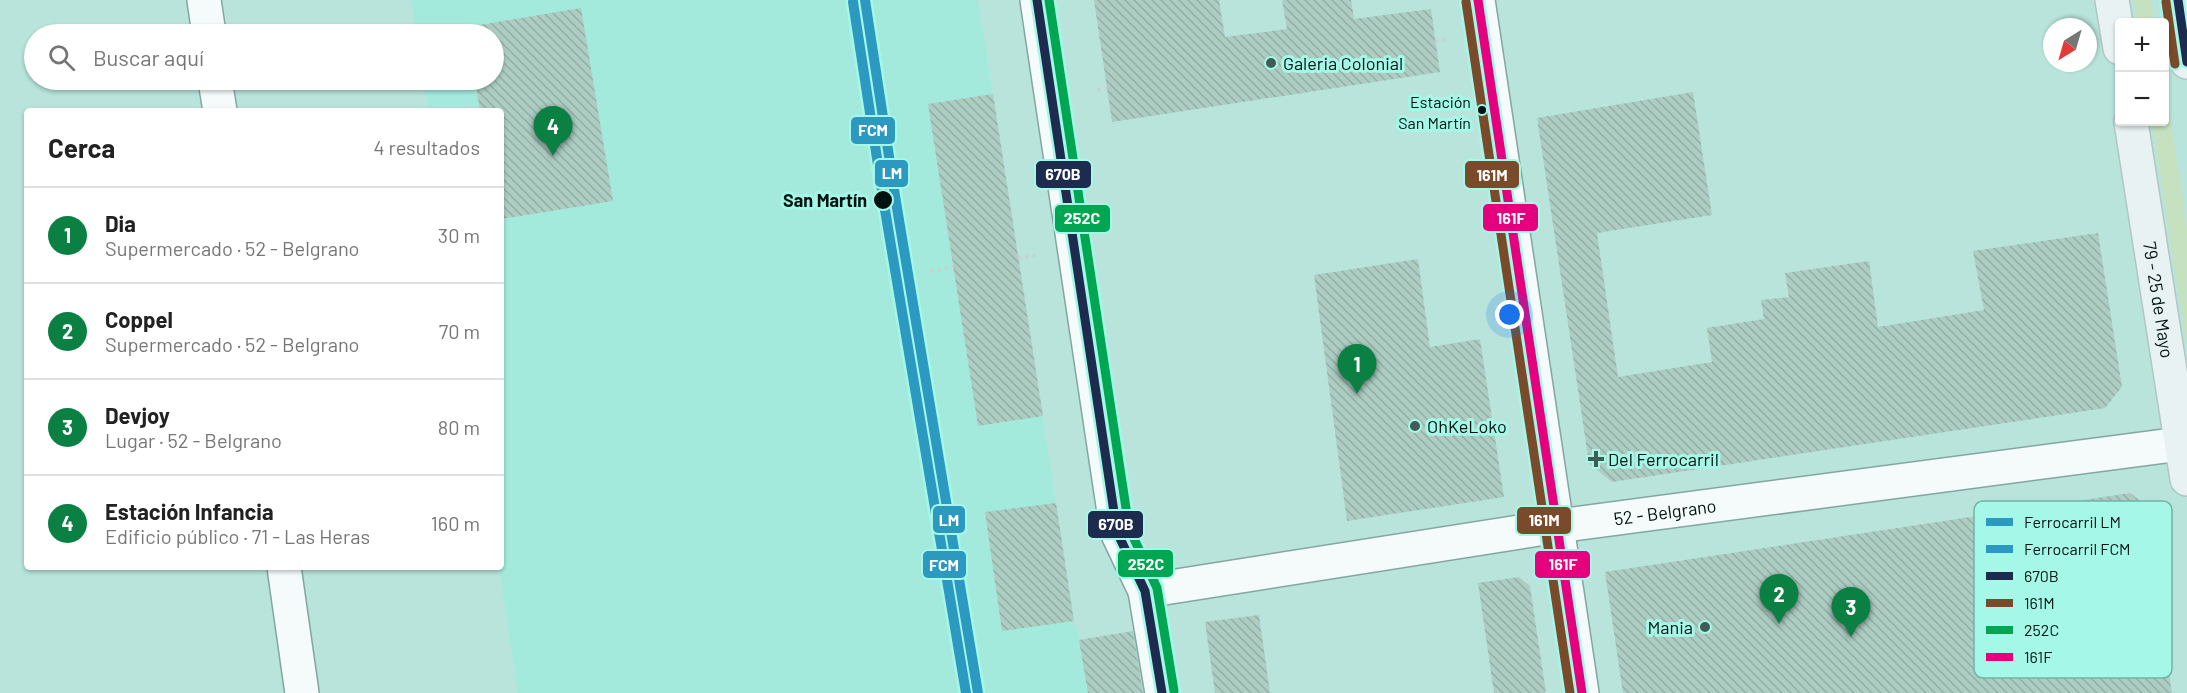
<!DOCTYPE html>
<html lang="es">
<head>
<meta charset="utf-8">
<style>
  body { margin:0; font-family:Barlow,sans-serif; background:#f6f6f6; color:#222 }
  .controls { position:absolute; right:18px; top:18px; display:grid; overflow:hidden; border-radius:6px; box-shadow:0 2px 4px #0004 }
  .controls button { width:54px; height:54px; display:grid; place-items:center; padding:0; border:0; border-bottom:2px solid #e0e0e0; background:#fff; color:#222; font:30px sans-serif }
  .compass { position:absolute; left:2043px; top:18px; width:54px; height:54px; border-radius:50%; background:#fff; box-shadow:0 2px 4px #0004; rotate:217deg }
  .you { position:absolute; left:1510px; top:315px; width:21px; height:21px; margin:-15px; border:4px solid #fff; border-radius:50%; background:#1a73e8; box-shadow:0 0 0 9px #1a73e833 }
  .badge { display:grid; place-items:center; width:39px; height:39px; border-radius:50%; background:#0b8043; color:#fff; font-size:20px; font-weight:700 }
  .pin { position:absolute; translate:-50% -50px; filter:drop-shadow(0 2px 3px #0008) }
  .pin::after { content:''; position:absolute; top:32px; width:21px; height:18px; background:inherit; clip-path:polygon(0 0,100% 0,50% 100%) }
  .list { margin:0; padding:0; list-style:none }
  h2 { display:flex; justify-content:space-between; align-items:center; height:78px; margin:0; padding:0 24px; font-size:26px }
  h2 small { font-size:20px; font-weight:400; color:#767676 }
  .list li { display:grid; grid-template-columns:39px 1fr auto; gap:18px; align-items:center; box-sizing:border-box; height:96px; padding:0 24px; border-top:2px solid #e0e0e0 }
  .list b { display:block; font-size:22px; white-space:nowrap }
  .list p { margin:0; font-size:20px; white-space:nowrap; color:#767676 }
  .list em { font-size:20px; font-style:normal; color:#767676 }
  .icon { flex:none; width:33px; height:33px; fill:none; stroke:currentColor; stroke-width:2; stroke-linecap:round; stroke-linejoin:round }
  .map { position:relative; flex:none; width:2187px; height:693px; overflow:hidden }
  .search { position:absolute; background:#fff; box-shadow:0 2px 4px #0004; left:24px; top:24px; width:480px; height:66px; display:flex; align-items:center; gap:15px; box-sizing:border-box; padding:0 21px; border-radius:33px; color:#767676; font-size:22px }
  .panel { position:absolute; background:#fff; box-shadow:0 2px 4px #0004; left:24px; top:108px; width:480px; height:462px; border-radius:6px }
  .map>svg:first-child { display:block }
</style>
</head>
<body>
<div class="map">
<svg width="2187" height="693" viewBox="0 0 2187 693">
  <defs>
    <pattern id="building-back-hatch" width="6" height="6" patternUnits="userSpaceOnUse" patternTransform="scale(1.5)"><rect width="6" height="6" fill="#adcdc3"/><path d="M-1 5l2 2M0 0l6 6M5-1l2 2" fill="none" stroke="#93afa6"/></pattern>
  </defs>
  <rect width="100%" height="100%" fill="#b8e4dc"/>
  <polygon fill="#a3eadd" points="411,0 978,0 1074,621 1080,640 1137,631 1147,693 518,693 499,567 501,567 501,111 428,111 423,80 494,80 494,34 416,34"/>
  <g fill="#c5e1bf">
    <polygon points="2134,0 2151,0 2155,22 2137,22"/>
    <polygon points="2165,83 2187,227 2187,347 2152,122 2164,122"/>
  </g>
  <g fill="url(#building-back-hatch)">
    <polygon points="1094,0 1219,0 1225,37 1287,29 1282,0 1351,0 1354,19 1431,9 1440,72 1112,122"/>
    <polygon points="581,8 613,201 501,219 501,111 480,111 475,80 494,80 494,34 468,34 467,27"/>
    <polygon points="1693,92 1712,215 1597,233 1618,377 1712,362 1707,328 1764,319 1761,300 1789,297 1785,273 1869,261 1878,327 1984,310 1973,251 2098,233 2122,387 2105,408 1612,482 1589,463 1537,118"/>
    <polygon points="993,94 1043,416 978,426 928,104"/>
    <polygon points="1418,259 1430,347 1480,339 1504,497 1347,521 1314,275"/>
    <polygon points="2130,493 2143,503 2172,693 1623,693 1605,572"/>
    <polygon points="1056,503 1074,621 1002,631 985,512"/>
    <polygon points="1519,577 1530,586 1546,693 1494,693 1478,583"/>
    <polygon points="1259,615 1270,693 1215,693 1205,622"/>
    <polygon points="1133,631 1143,693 1088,693 1079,640"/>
  </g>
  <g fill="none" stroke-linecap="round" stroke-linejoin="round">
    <g stroke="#83a6a0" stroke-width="36">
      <g id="minor">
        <polyline points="204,0 209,34"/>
        <polyline points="1037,0 1117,532 1145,591 1162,693"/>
        <polyline points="1478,0 1582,693"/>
        <polyline points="215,80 220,111"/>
        <polyline points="284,567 302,693"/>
        <path id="s1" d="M1145,591L1558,526L2187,443"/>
      </g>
    </g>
    <g stroke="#b2c6c2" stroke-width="36">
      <g id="major">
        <polyline points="2112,0 2120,48"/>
        <polyline points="2178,0 2187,62"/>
        <path id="s2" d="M2131,122L2187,479"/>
      </g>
    </g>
    <g stroke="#c6d3d0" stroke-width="4" stroke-dasharray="3 4.5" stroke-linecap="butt">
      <polyline points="1435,41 1445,39"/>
      <polyline points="1098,90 1107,88"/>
      <polyline points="1018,258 1036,255"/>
      <polyline points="930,271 953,267"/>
    </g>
    <use href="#minor" stroke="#f4fbfa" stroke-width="33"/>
    <use href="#major" stroke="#e8f2f3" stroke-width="33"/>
    <g stroke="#a5f7e7" stroke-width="14">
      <g id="bus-1">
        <polyline points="1037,0 1117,532 1145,591 1162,693"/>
        <polyline points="2178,0 2187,62"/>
      </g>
    </g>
    <g stroke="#a5f7e7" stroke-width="14">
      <g id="bus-2">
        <polyline points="1466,2 1570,693"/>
        <polyline points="2166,2 2175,64"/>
      </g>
    </g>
    <g stroke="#a5f7e7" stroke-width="14">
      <polyline id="bus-3" points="1049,0 1129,528 1157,588 1174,691"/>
    </g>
    <g stroke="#a5f7e7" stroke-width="14">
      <polyline id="bus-4" points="1478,0 1582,693"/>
    </g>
    <use href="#bus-1" stroke="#1d2b4f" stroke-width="9"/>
    <use href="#bus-2" stroke="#7a4b2a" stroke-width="9"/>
    <use href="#bus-3" stroke="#00a651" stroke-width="9"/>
    <use href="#bus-4" stroke="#e5007d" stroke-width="9"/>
    <g stroke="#a5f7e7" stroke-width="15">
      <polyline id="rail-1" points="865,0 896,202 978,693"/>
    </g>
    <g stroke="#a5f7e7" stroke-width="15">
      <polyline id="rail-2" points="853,2 884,204 966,693"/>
    </g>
    <use href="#rail-1" stroke="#2c99c1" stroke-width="10"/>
    <use href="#rail-2" stroke="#2c99c1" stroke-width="10"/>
  </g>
  <g fill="#405c57" stroke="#a5f7e7" stroke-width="2">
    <circle cx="1271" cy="63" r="6"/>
    <circle cx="1415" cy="426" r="6"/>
    <path d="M1593 450h6v6h6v6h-6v6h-6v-6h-6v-6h6z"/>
    <circle cx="1705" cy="627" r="6"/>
  </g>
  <g fill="#001310" stroke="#a5f7e7" stroke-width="2">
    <circle cx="1482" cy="110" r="5"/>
    <circle cx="883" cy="200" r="10"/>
  </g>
  <g text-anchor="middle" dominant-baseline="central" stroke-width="6" stroke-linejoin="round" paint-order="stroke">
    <g font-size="16" fill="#001310" stroke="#a5f7e7" text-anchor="end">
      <text x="1471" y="101">Estación<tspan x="1471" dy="21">San Martín</tspan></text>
    </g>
    <g font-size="18" fill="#001310" stroke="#a5f7e7" text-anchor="start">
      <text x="1283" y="63">Galeria Colonial</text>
      <text x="1427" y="426">OhKeLoko</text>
      <text x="1608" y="459">Del Ferrocarril</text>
      <text x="1693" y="627" text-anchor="end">Mania</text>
    </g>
    <g font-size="18" font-weight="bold" fill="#001310" stroke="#a5f7e7" text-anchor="end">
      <text x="867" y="200">San Martín</text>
    </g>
    <g font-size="18" fill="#001310" stroke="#a5f7e7">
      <text stroke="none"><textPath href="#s2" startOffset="180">79 - 25 de Mayo</textPath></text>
      <text stroke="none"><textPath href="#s1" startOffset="526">52 - Belgrano</textPath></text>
    </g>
  </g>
  <rect x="1974" y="501" width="198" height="177" rx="9" fill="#a5f7e7" stroke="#73b3a6" stroke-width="1.5"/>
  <rect x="1986" y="518" width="27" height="8" fill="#2c99c1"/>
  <rect x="1986" y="545" width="27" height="8" fill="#2c99c1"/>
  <rect x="1986" y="572" width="27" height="8" fill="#1d2b4f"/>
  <rect x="1986" y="599" width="27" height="8" fill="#7a4b2a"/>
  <rect x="1986" y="626" width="27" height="8" fill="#00a651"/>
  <rect x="1986" y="653" width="27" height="8" fill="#e5007d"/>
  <g font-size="16" fill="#001310">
    <text x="2024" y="528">Ferrocarril LM</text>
    <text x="2024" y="555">Ferrocarril FCM</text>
    <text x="2024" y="582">670B</text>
    <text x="2024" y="609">161M</text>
    <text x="2024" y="636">252C</text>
    <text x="2024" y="663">161F</text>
  </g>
  <g stroke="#a5f7e7" stroke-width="2">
    <rect x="850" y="116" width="46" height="29" rx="6" fill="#2c99c1"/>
    <rect x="874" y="159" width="35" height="29" rx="6" fill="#2c99c1"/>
    <rect x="1035" y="160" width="57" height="29" rx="6" fill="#1d2b4f"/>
    <rect x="1464" y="160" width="56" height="29" rx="6" fill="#7a4b2a"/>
    <rect x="1482" y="203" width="57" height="29" rx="6" fill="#e5007d"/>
    <rect x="1054" y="204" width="57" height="29" rx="6" fill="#00a651"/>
    <rect x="932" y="505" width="34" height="29" rx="6" fill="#2c99c1"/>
    <rect x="1516" y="506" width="56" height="29" rx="6" fill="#7a4b2a"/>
    <rect x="1087" y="510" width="57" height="29" rx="6" fill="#1d2b4f"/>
    <rect x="1117" y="549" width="57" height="29" rx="6" fill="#00a651"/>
    <rect x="1534" y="550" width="57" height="29" rx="6" fill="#e5007d"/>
    <rect x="922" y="550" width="45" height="29" rx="6" fill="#2c99c1"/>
  </g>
  <g font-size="16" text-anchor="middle" font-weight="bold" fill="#fff">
    <text x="873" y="136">FCM</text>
    <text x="892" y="179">LM</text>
    <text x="1063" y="180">670B</text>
    <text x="1492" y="181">161M</text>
    <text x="1511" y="224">161F</text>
    <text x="1082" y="224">252C</text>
    <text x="949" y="526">LM</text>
    <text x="1544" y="526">161M</text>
    <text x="1116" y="530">670B</text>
    <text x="1146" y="570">252C</text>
    <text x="1563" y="570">161F</text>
    <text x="944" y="571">FCM</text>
  </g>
</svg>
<div class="controls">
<button>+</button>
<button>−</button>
</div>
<svg class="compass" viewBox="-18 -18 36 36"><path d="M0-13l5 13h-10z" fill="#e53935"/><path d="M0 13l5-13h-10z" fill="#767676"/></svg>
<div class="you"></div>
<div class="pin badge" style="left:1357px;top:394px">1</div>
<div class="pin badge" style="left:1779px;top:624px">2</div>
<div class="pin badge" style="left:1851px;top:637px">3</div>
<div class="pin badge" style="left:553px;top:156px">4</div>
<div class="search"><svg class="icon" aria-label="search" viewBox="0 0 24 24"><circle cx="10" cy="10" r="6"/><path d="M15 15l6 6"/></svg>Buscar aquí</div>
<section class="panel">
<h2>Cerca<small>4 resultados</small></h2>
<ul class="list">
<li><span class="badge">1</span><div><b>Dia</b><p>Supermercado · 52 - Belgrano</p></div><em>30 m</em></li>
<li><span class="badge">2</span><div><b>Coppel</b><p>Supermercado · 52 - Belgrano</p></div><em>70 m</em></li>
<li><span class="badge">3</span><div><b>Devjoy</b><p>Lugar · 52 - Belgrano</p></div><em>80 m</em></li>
<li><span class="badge">4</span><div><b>Estación Infancia</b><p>Edificio público · 71 - Las Heras</p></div><em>160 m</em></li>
</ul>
</section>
</div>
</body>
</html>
